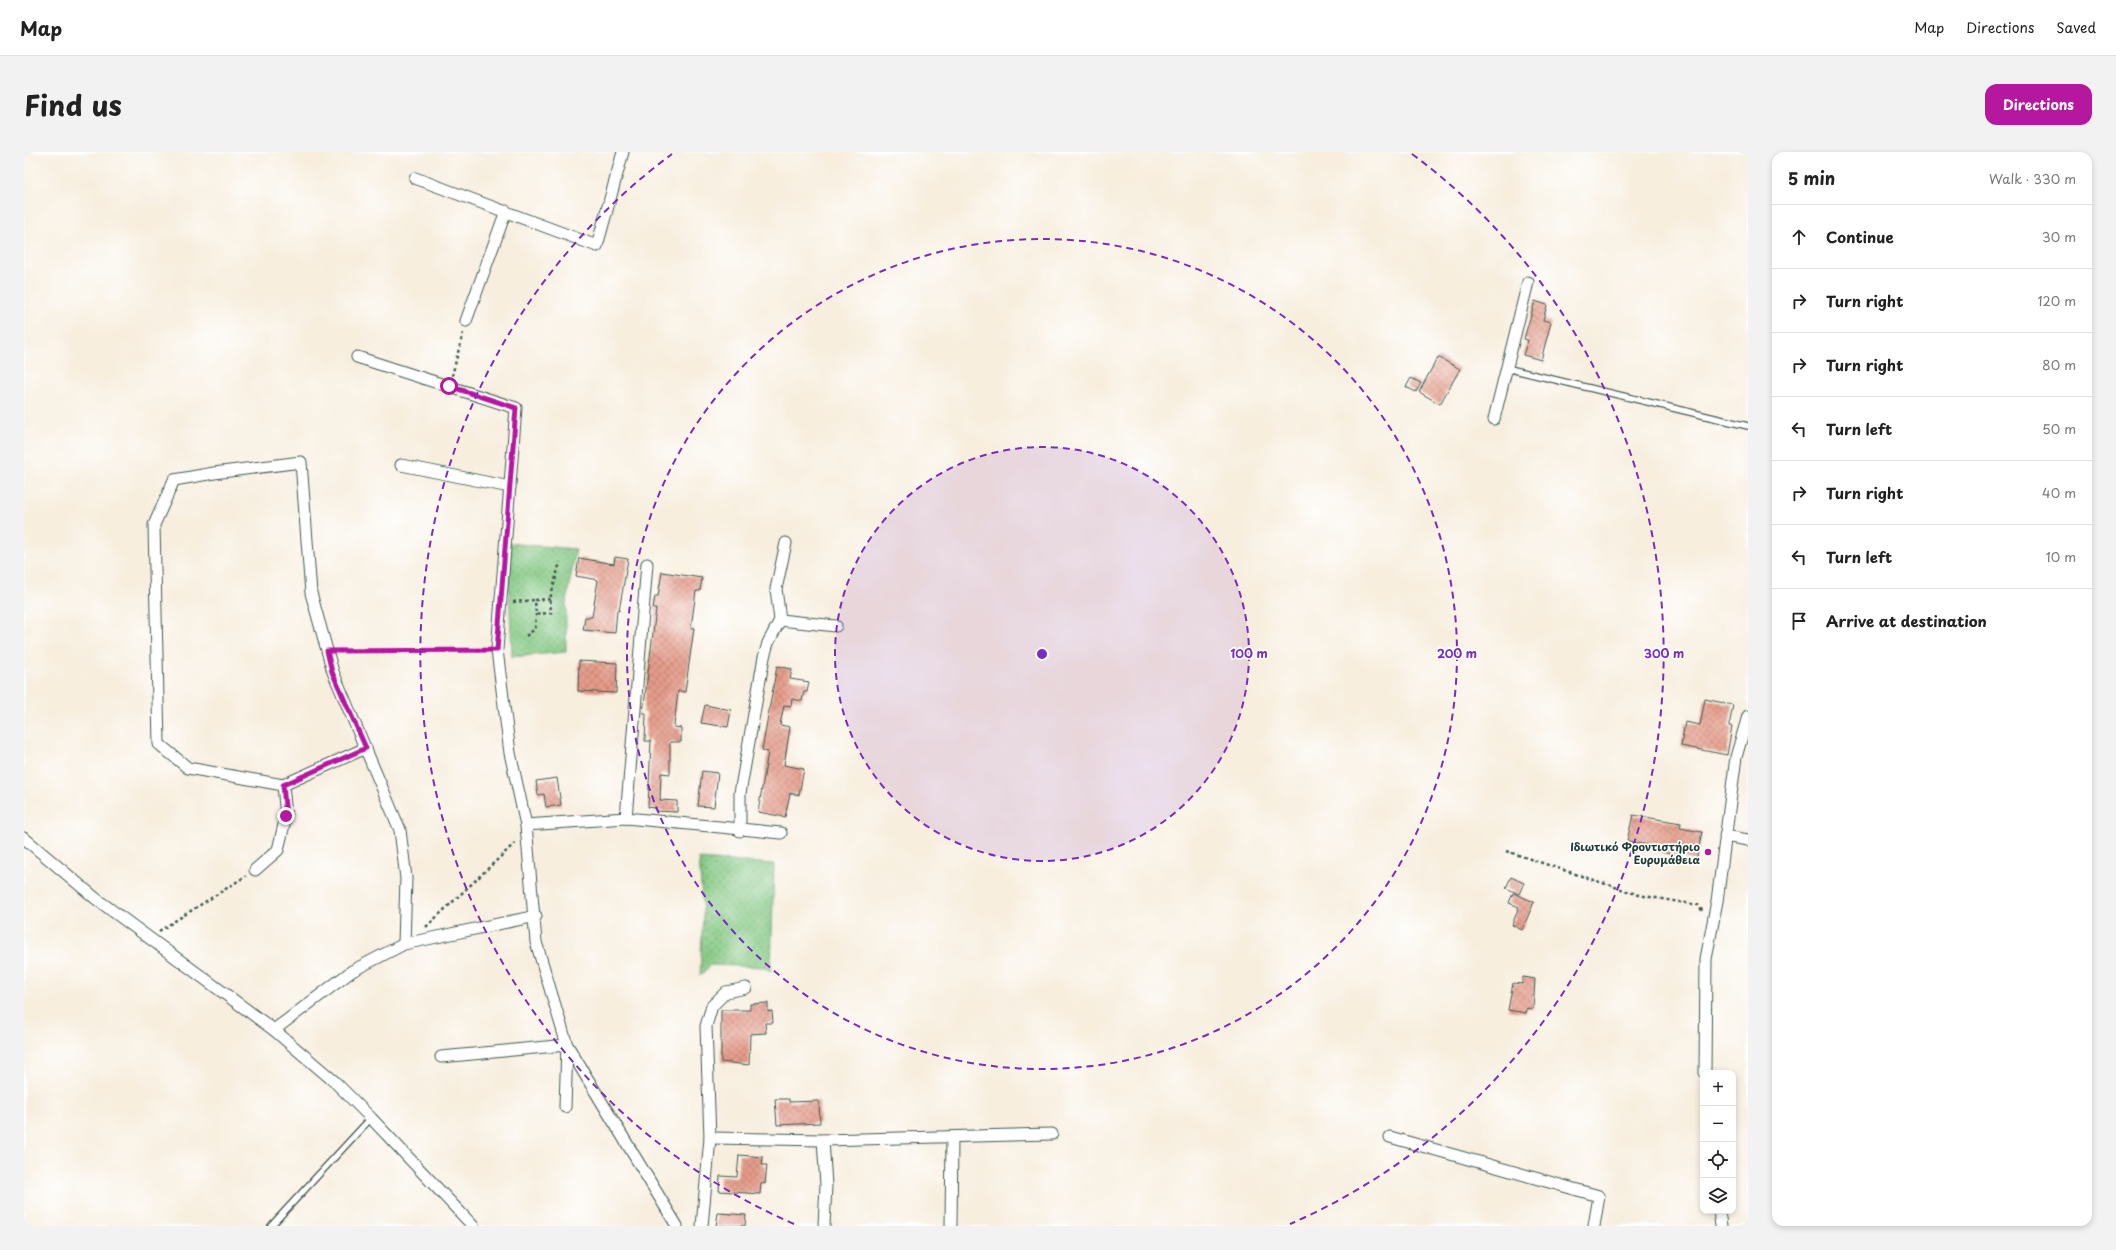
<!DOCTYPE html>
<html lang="en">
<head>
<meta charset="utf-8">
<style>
  body { margin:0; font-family:"Playpen Sans",sans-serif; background:#f2f2f2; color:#222 }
  .controls { position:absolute; right:12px; bottom:12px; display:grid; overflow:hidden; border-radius:8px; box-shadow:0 2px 6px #0003 }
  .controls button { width:36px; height:36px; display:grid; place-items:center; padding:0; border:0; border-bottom:1px solid #e0e0e0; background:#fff; color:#222; font:20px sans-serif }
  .stop { position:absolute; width:12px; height:12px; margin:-9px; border:3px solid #b5179e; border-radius:50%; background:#fff }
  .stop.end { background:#b5179e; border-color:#fff; box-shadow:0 1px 4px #0008 }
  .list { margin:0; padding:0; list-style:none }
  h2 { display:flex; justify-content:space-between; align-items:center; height:52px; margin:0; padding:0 16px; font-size:17px }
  h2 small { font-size:13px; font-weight:400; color:#767676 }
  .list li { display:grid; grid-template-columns:26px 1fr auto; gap:12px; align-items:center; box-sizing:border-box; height:64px; padding:0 16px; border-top:1px solid #e0e0e0 }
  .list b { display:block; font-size:15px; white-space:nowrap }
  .list em { font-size:13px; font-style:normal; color:#767676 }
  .icon { flex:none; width:22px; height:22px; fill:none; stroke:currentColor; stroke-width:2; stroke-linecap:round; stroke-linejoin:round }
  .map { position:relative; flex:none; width:1724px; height:1074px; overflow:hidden; border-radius:12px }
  header { display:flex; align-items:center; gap:24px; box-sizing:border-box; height:56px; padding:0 20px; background:#fff; border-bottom:1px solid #e0e0e0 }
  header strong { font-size:19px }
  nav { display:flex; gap:22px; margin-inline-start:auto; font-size:14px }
  .intro { display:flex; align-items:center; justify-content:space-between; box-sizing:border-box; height:96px; padding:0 24px }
  h1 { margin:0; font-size:28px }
  .button { padding:10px 18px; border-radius:12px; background:#b5179e; color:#fff; font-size:14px; font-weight:700 }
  main { display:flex; gap:24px; padding:0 24px }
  aside { flex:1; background:#fff; border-radius:12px; box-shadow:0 2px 6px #0003 }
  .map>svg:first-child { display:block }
</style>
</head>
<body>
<header>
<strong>Map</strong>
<nav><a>Map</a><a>Directions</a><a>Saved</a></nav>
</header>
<div class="intro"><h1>Find us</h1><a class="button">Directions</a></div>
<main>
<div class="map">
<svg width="1724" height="1074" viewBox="0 0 1724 1074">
  <defs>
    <pattern id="grass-dots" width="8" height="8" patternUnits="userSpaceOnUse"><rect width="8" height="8" fill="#83c882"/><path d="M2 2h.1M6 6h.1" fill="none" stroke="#6ba46b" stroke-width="1.8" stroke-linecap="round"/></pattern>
    <pattern id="building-cross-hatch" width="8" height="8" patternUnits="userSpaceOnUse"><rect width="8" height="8" fill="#e69b89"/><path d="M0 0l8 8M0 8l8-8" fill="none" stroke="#ba8071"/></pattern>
  </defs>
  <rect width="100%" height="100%" fill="#fff"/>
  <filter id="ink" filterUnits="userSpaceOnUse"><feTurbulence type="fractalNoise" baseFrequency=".025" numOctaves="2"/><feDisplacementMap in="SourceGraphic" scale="8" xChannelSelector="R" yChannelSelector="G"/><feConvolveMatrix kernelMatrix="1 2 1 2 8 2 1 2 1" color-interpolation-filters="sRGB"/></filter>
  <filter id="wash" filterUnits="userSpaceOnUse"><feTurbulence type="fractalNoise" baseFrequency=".012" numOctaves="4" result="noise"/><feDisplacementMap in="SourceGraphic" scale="16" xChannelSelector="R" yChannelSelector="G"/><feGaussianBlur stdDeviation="0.9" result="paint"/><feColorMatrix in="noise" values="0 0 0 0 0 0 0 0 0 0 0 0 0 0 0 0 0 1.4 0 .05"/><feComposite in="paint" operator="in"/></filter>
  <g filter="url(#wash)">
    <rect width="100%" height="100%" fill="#f7eede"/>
    <g fill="url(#grass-dots)" stroke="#51825b">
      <polygon points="483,391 552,397 542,451 542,500 488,505"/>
      <polygon points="675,707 750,712 747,820 740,815 686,813 676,824 679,761"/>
    </g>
    <g id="blocks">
      <g fill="url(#building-cross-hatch)">
        <polygon points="1511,149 1523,153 1519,168 1527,170 1517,208 1499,203 1504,188 1500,187"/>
        <polygon points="1414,205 1436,217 1416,252 1395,240"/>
        <polygon points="1387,226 1397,231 1392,240 1382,235"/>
        <polygon points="591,405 604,407 595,459 593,458 591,481 559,478 561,465 568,465 574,428 552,424 555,406 590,412"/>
        <polygon points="638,420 678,426 676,439 672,439 667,476 670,476 661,540 654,539 650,575 657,576 657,590 646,590 646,622 637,621 636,648 653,649 653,660 631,659 631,656 624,655 627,589 621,589 622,561 619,561 632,457 629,457 631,444 634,444"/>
        <polygon points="555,509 593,511 592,541 554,539"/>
        <polygon points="753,514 768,517 766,527 785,530 783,540 780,540 778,549 768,547 767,554 760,553 756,573 766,575 760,613 780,617 775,643 766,641 761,665 734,660 744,600 738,598"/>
        <polygon points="1681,547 1709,553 1705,574 1708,574 1703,603 1657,594 1661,570 1676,573"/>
        <polygon points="681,553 707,558 704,575 677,571"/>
        <polygon points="678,619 694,621 690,655 674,654"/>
        <polygon points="533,626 537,653 522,655 520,642 514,643 512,629"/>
        <polygon points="1609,663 1657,671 1656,676 1678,680 1672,709 1627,697 1628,694 1603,689"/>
        <polygon points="1487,725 1500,731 1495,742 1482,736"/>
        <polygon points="1489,741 1510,750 1498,778 1488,773 1495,755 1485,751"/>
        <polygon points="1499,825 1511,827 1509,857 1503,856 1502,861 1484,858 1489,831 1498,832"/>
        <polygon points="744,851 744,860 748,859 749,871 741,871 742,881 726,882 725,913 697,910 697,858 726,858 726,852"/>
        <polygon points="751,947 765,947 765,950 795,949 796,971 753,973"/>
        <polygon points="715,1003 739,1005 738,1013 743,1013 741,1032 737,1031 736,1042 695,1039 696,1024 713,1025"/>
        <polygon points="694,1061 722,1063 721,1074 692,1074"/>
      </g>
    </g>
  </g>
  <g filter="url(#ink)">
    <use href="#blocks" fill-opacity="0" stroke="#3f584e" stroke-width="1"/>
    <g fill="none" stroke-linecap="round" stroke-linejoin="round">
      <g stroke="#3f584e" stroke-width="8">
        <g id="service">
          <polyline points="1482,216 1724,274"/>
          <polyline points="247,1074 347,966"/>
        </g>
      </g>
      <g stroke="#3f584e" stroke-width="13">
        <g id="minor">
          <polyline points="391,26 573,94 599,0"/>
          <polyline points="442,169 482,59"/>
          <polyline points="333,205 492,256 473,498 486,601 502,673 512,790 543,893 541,955"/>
          <polyline points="1470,267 1504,130"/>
          <polyline points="377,313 486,335"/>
          <polyline points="756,468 752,437 762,391"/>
          <polyline points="259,633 164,616 135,592 130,373 150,328 190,321 277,310 287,441 309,520 376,678 382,726 380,792"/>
          <polyline points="602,666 623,412"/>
          <polyline points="502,673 602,666 757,681"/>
          <polyline points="716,679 716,641 740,505 744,491 756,468 812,474"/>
          <polyline points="1701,684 1724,688"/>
          <polyline points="0,686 71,746 250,878 311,930 347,966 449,1074"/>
          <polyline points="231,718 254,698 262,664 259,633 342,596"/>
          <polyline points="250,878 328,819 380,792 512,764"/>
          <polyline points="417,905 543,893 653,1074"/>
          <polyline points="1681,921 1682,807 1693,749 1712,605 1724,564"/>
          <polyline points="1366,985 1575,1044 1570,1074"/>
          <polyline points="686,986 799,988 1028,982"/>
          <polyline points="799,988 802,1033 800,1074"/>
          <polyline points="1695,1059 1697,1074"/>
          <polyline points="678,1074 686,986 682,874 688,854 702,840 722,836"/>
          <polyline points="927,1074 928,985"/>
        </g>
      </g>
      <g stroke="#3f584e" stroke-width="2.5" stroke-dasharray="3 3" stroke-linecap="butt">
        <polyline points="428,224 439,181"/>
        <polyline points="526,447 511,448 512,462 527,461 526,447 536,410"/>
        <polyline points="489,450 511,448"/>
        <polyline points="502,484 511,477 512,462"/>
        <polyline points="315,499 462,498"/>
        <polyline points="1482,699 1615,743 1674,753 1679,760"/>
        <polyline points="402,775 491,691"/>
        <polyline points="135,779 222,724"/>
      </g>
      <use href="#service" stroke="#fff" stroke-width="5.5"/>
      <use href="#minor" stroke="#fff" stroke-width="11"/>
    </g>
  </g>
  <g fill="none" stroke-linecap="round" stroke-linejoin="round" filter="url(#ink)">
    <polyline stroke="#b5179e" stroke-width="5" points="262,664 259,633 342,596 308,520 303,499 473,498 492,256 425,234"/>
  </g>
  <circle cx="1018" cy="502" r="207" fill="#7b2cbf" fill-opacity=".12"/>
  <g fill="none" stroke="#7b2cbf" stroke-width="2" stroke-dasharray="7 5">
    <circle cx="1018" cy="502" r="207"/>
    <circle cx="1018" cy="502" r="415"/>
    <path d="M770 1072A622 622 0 0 1 648 2M1388 2A622 622 0 0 1 1266 1072"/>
  </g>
  <circle fill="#b5179e" stroke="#fff" stroke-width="1.5" cx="1684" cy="700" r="4"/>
  <g text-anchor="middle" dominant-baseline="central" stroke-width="3.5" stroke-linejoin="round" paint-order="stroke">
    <g font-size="11" font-weight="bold" fill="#1f3d34" stroke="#fff" text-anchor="end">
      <text x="1676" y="694">Ιδιωτικό Φροντιστήριο<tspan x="1676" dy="13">Ευρυμάθεια</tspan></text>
    </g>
  </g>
  <circle cx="1018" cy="502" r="6" fill="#7b2cbf" stroke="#fff" stroke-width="2"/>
  <g font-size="12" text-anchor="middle" font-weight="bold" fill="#7b2cbf" stroke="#fff" stroke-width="3.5" stroke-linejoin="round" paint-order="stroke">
    <text x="1225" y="506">100 m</text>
    <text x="1433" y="506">200 m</text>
    <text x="1640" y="506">300 m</text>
  </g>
</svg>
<div class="controls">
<button>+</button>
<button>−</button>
<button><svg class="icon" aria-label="locate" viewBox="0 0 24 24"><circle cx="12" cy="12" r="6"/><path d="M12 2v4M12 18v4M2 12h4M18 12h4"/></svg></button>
<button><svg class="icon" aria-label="layers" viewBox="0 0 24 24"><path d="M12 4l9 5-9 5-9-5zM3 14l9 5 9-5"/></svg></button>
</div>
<div class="stop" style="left:425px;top:234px"></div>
<div class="stop end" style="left:262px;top:664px"></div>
</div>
<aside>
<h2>5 min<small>Walk · 330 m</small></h2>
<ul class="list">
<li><svg class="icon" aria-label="ahead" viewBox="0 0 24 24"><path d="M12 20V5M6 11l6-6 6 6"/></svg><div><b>Continue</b></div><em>30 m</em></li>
<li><svg class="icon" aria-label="right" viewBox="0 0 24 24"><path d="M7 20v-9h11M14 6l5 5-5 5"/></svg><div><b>Turn right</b></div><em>120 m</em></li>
<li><svg class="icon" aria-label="right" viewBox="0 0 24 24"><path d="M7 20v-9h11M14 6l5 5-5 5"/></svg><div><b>Turn right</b></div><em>80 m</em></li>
<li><svg class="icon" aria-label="left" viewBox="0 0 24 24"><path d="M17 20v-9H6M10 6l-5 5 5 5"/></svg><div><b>Turn left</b></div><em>50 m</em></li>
<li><svg class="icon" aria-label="right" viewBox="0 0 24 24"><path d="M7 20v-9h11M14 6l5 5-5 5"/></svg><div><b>Turn right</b></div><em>40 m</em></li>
<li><svg class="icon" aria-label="left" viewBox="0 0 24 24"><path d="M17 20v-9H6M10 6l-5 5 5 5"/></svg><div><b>Turn left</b></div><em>10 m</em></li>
<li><svg class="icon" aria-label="arrive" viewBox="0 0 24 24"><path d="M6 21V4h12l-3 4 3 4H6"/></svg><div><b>Arrive at destination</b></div></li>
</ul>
</aside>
</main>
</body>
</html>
